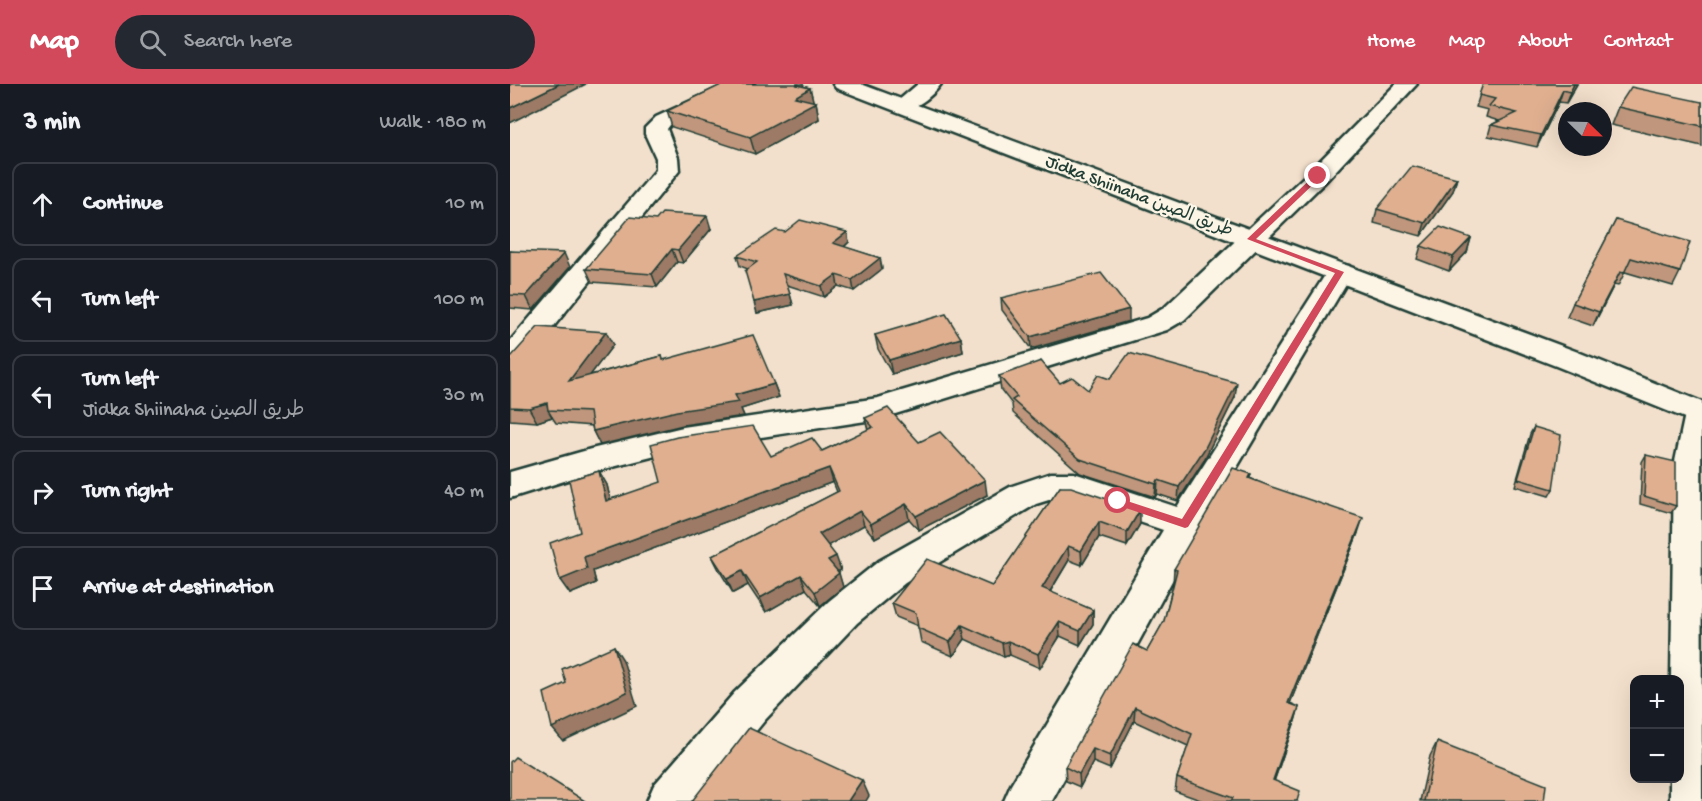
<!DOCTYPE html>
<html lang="en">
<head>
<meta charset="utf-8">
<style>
  body { margin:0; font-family:"Gochi Hand","Playpen Sans Arabic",sans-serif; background:#242831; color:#f1f3f6 }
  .controls { position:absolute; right:18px; bottom:18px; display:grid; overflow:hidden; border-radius:12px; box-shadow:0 6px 24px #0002 }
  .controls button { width:54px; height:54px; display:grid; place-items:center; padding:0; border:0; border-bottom:2px solid #363941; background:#171b24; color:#f1f3f6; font:30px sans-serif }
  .compass { position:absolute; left:1048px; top:18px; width:54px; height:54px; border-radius:50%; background:#171b24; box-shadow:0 6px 24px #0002; rotate:113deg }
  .stop { position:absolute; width:18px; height:18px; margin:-14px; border:4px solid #d1495b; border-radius:50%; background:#fff }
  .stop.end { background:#d1495b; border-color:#fff; box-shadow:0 2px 6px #0008 }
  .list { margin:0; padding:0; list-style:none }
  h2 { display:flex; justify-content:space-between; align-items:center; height:78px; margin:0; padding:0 24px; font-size:26px }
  h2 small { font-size:20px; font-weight:400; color:#9ea1a6 }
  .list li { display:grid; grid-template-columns:39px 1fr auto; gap:18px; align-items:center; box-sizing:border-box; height:84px; margin:0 12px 12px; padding:0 12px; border:2px solid #363941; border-radius:12px }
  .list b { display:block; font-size:22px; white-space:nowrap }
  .list p { margin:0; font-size:20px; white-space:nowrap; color:#9ea1a6 }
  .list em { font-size:20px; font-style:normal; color:#9ea1a6 }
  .icon { flex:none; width:33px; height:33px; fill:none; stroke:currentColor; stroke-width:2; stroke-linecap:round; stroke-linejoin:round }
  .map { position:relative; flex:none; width:1192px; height:717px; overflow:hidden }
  header { display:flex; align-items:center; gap:36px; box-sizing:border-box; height:84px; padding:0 30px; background:#d1495b; color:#fff }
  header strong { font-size:28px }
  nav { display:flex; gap:33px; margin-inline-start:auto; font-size:21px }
  .search { width:420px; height:54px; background:#242831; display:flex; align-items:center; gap:15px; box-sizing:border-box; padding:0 21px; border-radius:33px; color:#9ea1a6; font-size:22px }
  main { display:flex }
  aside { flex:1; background:#171b24 }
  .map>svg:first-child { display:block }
</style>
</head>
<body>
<header>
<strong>Map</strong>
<div class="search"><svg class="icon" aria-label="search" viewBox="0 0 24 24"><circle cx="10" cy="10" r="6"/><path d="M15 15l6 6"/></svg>Search here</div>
<nav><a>Home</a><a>Map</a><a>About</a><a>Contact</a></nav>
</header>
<main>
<aside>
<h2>3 min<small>Walk · 180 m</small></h2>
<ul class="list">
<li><svg class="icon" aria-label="ahead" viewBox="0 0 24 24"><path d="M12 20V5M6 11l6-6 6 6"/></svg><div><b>Continue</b></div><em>10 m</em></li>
<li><svg class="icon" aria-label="left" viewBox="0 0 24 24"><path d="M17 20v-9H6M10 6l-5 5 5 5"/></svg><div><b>Turn left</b></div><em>100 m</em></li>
<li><svg class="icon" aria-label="left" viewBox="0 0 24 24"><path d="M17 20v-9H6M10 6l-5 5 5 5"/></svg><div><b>Turn left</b><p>Jidka Shiinaha طريق الصين</p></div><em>30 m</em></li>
<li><svg class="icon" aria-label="right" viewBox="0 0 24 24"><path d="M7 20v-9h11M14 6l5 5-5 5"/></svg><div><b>Turn right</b></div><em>40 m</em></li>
<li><svg class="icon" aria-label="arrive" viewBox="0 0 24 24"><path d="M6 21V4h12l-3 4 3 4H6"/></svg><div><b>Arrive at destination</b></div></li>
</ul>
</aside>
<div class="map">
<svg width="1192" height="717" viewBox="0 0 1192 717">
  <rect width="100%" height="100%" fill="#f3e0cc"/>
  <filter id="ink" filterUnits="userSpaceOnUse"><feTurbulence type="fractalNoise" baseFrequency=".0167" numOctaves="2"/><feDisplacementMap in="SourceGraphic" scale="12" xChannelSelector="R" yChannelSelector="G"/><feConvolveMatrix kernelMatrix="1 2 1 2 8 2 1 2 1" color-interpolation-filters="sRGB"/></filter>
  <g filter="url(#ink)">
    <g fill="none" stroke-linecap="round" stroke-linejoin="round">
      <g stroke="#1f3d34" stroke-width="5">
        <g id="street">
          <polygon points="218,0 244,0 241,4 160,41 157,45 168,74 169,87 11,283 0,285 0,257 146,86 146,74 135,50 135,44 146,33"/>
          <path d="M408,0H431C422,13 400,30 385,26L382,22Z"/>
          <polygon points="886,0 907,0 816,97 674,236 657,246 369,335 173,365 83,388 0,414 0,388 81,365 173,343 368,314 637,234 654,224 800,87"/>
          <polygon points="830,180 839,182 843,188 688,449 542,717 494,717 501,701 653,446 562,415 542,415 526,420 395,499 347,539 255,636 189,717 137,717 144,701 225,608 319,517 369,477 502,402 541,389 564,389 667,423 817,188 821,182"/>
          <polygon points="1191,319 1192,717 1160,717 1160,694 1170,694 1170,596 1161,596 1164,382 1175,330 1180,322"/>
        </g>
      </g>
      <g stroke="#1f3d34" stroke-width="5">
        <polygon id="primary" points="323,0 351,0 1068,268 1192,318 1192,341 1046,282 326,4"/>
      </g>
      <use href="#street" fill="#fcf5e5" fill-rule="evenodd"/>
      <use href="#primary" fill="#fcf5e5" fill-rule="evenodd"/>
    </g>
    <g fill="#c0967c" stroke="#1f3d34" stroke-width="1.5">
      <polygon points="973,0 1067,0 1056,19 1049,18 1027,63 978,52 981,41 989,37 976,33 978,26 966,23"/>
      <polygon points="293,2 300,4 303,18 306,18 309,35 245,70 162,43 157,27"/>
      <polygon points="1192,18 1192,62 1101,41 1108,23"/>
      <polygon points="947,94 943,107 911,152 864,139 867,125"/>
      <polygon points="1106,136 1170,188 1163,202 1115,188 1108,202 1104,201 1083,242 1057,233 1063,219"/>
      <polygon points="201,145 173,179 167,178 147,203 82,198 76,185"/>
      <polygon points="275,148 337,148 339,158 334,163 370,174 372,185 344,207 328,202 314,213 277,201 283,221 247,229 238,185 230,182 227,172"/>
      <polygon points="961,154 957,168 939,187 907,175 911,162"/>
      <polygon points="0,167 60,183 23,226 0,224"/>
      <polygon points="491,214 619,237 521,265 492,226"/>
      <polygon points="365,251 451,254 453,268 382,290 368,265"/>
      <polygon points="103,261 80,291 152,272 153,276 264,300 269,313 231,325 234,332 173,341 90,361 83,347 82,342 46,339 42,333 27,338 0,336 0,274"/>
      <polygon points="489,292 550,299 578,306 600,295 725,313 693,378 668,417 647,410 645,413 570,389 503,329 502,320 491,306"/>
      <polygon points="355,334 409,358 477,411 409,446 399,435 365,454 354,441 318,461 331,486 328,488 333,503 310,522 296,505 256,528 238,501 223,509 209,486 202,472 327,408 323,398 83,487 86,499 60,510 70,448 89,387 97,401 100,415 261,372 312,367 358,346"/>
      <polygon points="1024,343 1043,405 1039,412 1005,402 1020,350"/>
      <polygon points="1136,371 1166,422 1161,429 1130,420 1132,378"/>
      <polygon points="741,390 740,394 848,449 780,619 789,623 785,637 764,697 787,717 693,717 665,707 667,694 678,662 624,637 600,685 583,678 570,703 556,697 555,683 637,567 654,537 663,500 664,485"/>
      <polygon points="550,403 630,440 617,462 589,453 572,481 559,476 540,508 583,526 583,540 570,561 550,552 530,584 500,571 494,573 455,555 443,572 411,558 408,542 386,533 382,519 482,502"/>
      <polygon points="927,658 1034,717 910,717 920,672"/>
    </g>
    <g fill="#9c7a65" stroke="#1f3d34" stroke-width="1.5">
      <polygon points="49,0 76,0 0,39 0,24"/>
      <polygon points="288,0 293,0 295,7 300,4 304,20 306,18 309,35 245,70 240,53 285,13"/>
      <polygon points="1064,0 1067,0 1056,19 1060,8"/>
      <polygon points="1053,6 1049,18 1027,63 1031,51"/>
      <polygon points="947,94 943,107 911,152 915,139"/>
      <polygon points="197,132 201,145 173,179 168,166"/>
      <polygon points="337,148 339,158 326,170 323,159"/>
      <polygon points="961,154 957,168 939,187 943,173"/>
      <polygon points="162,165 167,178 147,203 142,190"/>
      <polygon points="54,169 60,183 23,226 16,212"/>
      <polygon points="370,174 372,185 344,207 342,196"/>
      <polygon points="1110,188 1104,201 1083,242 1089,228"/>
      <polygon points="326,191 328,202 314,213 311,202"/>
      <polygon points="280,210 283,221 247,229 244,218"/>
      <polygon points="619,225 619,237 521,265 520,253"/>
      <polygon points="96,248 103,261 66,310 59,297"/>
      <polygon points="451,254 453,268 382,290 379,276"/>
      <polygon points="727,299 725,313 693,378 668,417 669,403"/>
      <polygon points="264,300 269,313 231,325 234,332 173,341 90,361 83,347 225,311"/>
      <polygon points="37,319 38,326 42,333 27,338 19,324"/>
      <polygon points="319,384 323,398 83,487 86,499 60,510 50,496 74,473"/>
      <polygon points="89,387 97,401 104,431 96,417"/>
      <polygon points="475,396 477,411 409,446 406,432"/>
      <polygon points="648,396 647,410 645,413 646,400"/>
      <polygon points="396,420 399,435 365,454 361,440"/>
      <polygon points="630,426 630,440 617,462 617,448"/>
      <polygon points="350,427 354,441 314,464 309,450"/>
      <polygon points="853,434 848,449 775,632 778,619"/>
      <polygon points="589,438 589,453 572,481 571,467"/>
      <polygon points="558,462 559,476 533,519 532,504"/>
      <polygon points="326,472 331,486 323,490 318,476"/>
      <polygon points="232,487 238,501 223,509 217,495"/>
      <polygon points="329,489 333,503 310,522 305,508"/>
      <polygon points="291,491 296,505 256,528 250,514"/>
      <polygon points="583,526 583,540 570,561 570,547"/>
      <polygon points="549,538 550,552 530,584 528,570"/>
      <polygon points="452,541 455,555 443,572 440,558"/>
      <polygon points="498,557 500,571 494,573 492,559"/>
      <polygon points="104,562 113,576 127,622 53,657 42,644"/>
      <polygon points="625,623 624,637 600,685 600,672"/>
      <polygon points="789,623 785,637 760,709 763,696"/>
      <polygon points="583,665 583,678 570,703 569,690"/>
      <polygon points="352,696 359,712 356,717 338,717"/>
    </g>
    <g fill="#dfaf90" stroke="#1f3d34" stroke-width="1.5">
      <polygon points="0,0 49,0 0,24"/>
      <polygon points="213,0 288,0 287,1 300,4 285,13 306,18 240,53 157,27"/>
      <polygon points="973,0 1064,0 1060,8 1053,6 1031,51 981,41 1007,29 979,22 985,15 969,11"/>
      <polygon points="1121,3 1192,18 1192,42 1108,23"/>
      <polygon points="902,82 947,94 915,139 867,125"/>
      <polygon points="152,129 197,132 168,166 162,165 142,190 76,185 120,133 146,136"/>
      <polygon points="290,136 337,148 323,159 370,174 342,196 326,191 311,202 273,190 280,210 244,218 235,187 247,178 227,172 266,146 275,148"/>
      <polygon points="1106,136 1180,158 1170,188 1121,174 1114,189 1110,188 1089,228 1063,219"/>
      <polygon points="930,143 961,154 943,173 911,162"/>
      <polygon points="0,167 54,169 16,212 0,211"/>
      <polygon points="591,189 619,225 520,253 491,214"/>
      <polygon points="436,230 451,254 379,276 365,251"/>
      <polygon points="28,243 96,248 59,297 152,272 153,276 243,251 264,300 225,311 229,318 167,327 83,347 80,328 38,326 37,319 19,324 0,323 0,274"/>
      <polygon points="619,269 727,299 695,364 669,403 648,396 646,400 570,375 502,316 507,313 489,292 531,277 550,299 562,293 578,306 588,291 600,295"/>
      <polygon points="378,324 409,358 430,348 475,396 406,432 396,420 361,440 350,427 309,450 326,472 318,476 329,489 305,508 291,491 250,514 232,487 217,495 202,472 329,407 319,384 74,473 77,485 50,496 40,459 70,448 59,396 89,387 96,417 151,398 141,360 167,353 243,342 261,372 302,354 312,367 363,343 355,334"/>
      <polygon points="1024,343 1051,351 1043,405 1008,395"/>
      <polygon points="1136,371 1166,378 1166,422 1134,412"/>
      <polygon points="723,384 741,390 739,394 762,403 853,434 778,619 789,623 763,696 790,707 787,717 721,717 723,714 667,694 682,650 625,623 600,672 583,665 569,690 555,683 623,560 637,567 654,537 667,486 664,485"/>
      <polygon points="550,403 561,403 630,426 617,448 589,438 571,467 558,462 532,504 583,526 570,547 549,538 528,570 498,557 492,559 452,541 440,558 408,544 406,529 382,519 417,475 482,502"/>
      <polygon points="104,562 117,608 42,644 34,609 56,599 52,585"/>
      <polygon points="239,644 352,696 338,717 182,717"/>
      <polygon points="927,658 1036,701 1034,717 914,717"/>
      <polygon points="5,673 75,717 0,717 0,678"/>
    </g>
  </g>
  <polygon fill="#d1495b" points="806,90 812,92 746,155 834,188 690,424 678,443 675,444 604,420 603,417 608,414 672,435 825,189 737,155"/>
  <g text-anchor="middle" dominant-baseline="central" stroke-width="4.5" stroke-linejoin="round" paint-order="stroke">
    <g font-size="18" fill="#1f3d34" stroke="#fcf5e5">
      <text transform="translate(629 113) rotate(21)">Jidka Shiinaha طريق الصين</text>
    </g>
  </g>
</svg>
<div class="controls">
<button>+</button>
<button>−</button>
</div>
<svg class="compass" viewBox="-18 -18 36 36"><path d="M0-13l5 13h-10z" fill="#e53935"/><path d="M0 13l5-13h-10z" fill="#9ea1a6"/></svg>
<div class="stop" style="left:608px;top:417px"></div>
<div class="stop end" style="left:808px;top:92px"></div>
</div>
</main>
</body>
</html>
